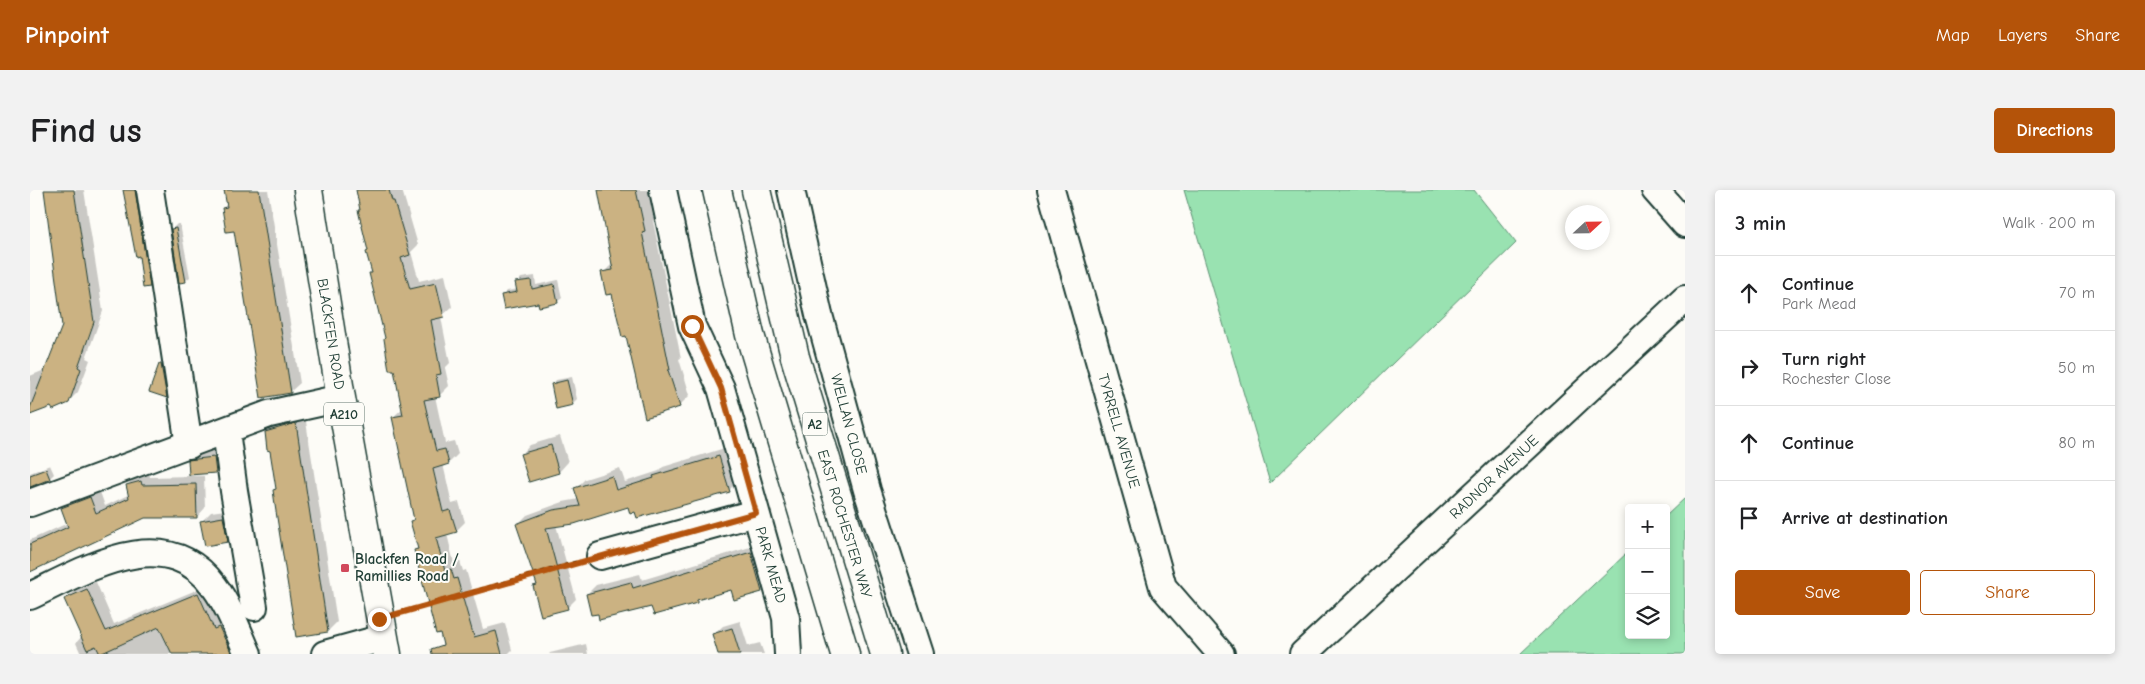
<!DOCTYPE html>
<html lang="en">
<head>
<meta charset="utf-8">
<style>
  body { margin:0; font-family:"Comic Neue",sans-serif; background:#f2f2f2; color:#202124 }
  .controls { position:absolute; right:15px; bottom:15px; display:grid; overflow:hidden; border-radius:5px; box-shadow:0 2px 8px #0003 }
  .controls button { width:45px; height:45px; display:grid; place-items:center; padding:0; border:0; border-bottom:1px solid #e0e0e0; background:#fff; color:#202124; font:25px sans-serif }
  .compass { position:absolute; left:1535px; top:15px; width:45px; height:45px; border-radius:50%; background:#fff; box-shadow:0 2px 8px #0003; rotate:68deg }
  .stop { position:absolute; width:15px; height:15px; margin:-11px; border:4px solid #b45309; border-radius:50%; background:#fff }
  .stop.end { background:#b45309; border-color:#fff; box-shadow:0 1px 5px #0008 }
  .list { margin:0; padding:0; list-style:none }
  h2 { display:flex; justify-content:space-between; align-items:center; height:65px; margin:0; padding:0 20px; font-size:21px }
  h2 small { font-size:16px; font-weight:400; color:#757577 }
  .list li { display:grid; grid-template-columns:32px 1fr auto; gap:15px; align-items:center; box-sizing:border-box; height:75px; padding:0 20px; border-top:1px solid #e0e0e0 }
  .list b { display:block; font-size:19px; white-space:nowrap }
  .list p { margin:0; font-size:16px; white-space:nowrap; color:#757577 }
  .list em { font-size:16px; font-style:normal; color:#757577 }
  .actions { display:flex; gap:10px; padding:15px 20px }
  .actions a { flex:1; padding:11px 0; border:1px solid #b45309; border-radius:5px; text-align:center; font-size:18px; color:#b45309 }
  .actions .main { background:#b45309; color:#fff }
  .icon { flex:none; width:28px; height:28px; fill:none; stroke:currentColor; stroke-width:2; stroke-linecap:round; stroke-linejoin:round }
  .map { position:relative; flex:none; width:1655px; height:464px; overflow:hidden; border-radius:5px }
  header { display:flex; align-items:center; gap:30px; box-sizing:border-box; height:70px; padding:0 25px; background:#b45309; color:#fff }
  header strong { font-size:24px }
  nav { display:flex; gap:28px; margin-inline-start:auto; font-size:18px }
  .intro { display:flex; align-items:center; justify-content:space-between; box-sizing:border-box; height:120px; padding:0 30px }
  h1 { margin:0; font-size:35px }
  .button { padding:12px 22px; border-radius:5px; background:#b45309; color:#fff; font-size:18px; font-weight:700 }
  main { display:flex; gap:30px; padding:0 30px }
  aside { flex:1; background:#fff; border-radius:5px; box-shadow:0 2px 8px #0003 }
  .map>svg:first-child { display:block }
</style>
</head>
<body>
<header>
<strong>Pinpoint</strong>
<nav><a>Map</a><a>Layers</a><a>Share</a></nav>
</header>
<div class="intro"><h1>Find us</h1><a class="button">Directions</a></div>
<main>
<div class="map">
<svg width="1655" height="464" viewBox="0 0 1655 464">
  <rect width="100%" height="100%" fill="#fdfcf7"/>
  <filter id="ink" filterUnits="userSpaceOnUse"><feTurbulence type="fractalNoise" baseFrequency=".02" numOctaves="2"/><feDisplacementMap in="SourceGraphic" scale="10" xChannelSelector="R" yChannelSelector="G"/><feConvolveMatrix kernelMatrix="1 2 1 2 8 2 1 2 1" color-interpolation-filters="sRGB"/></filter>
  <g filter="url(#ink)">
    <g fill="#99e2b1" stroke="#5c9072">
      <polygon points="1154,0 1444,0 1486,53 1240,293"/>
      <polygon points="1655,308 1655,464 1490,464 1599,361 1599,445 1636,445 1636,326"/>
    </g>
    <g fill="#0003">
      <polygon points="15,0 54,0 73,121 56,168 60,170 48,202 38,212 22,215 0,224 0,186 17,179 33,137"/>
      <polygon points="96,0 111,0 125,90 119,96 110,65"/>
      <polygon points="195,0 238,0 270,193 260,202 205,39 193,18 198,13"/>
      <polygon points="326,0 372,0 388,55 381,62 389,91 415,85 422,117 411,127 420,173 415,178 419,196 410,205 405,206 415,253 424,251 428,264 419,273 413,274 422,314 429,312 435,332 426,341 417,344 424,373 430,371 433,381 436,380 453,439 475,433 482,460 478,464 416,464 385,360 388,357 381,332 384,328 363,227 373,218 340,84 343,82 337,62 339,60"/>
      <polygon points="568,0 620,0 626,28 623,31 651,168 649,169 660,205 649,216 597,144 583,102 573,83 583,73"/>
      <polygon points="147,34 150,34 160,87 155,91 142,39"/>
      <polygon points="505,86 506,95 528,90 532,108 527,112 472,106 477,101 488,99 487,93 491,88"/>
      <polygon points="135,170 141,203 136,207 130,175"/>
      <polygon points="542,187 547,209 542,214 522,195 526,190"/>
      <polygon points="275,225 307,432 298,441 247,298 242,260 236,242 245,233"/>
      <polygon points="530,246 538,272 529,282 499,291 491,265 500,255"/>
      <polygon points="698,257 708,291 699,300 606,321 599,315 526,335 546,409 537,418 505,396 508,393 488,334 497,325 533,312 549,309 546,298 555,289 590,278 595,292 629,281 633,277"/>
      <polygon points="193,258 195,273 186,282 161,284 161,286 174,286 175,318 167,327 115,327 0,379 0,350 38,333 32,318 41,309 69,299 75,316 100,304 97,295 106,287 119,283 120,287 161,286 159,271 169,261"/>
      <polygon points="20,275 24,284 20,288 0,296 0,283"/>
      <polygon points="202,319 206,342 197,351 172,331 181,322"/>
      <polygon points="730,354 741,392 732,401 704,409 701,398 671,407 667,412 569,422 557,404 566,395 610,384 612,390"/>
      <polygon points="66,392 84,434 176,396 204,464 51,464 46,453 52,446 36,409 44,401"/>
      <polygon points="710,431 718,456 730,453 734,464 691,464 684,444 693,436"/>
      <polygon points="556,454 558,464 519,464 520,463"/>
    </g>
    <g fill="#cbb282" stroke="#1f3d34">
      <polygon points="14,0 44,0 64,132 48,177 51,179 39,213 23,220 21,217 0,225 0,218 32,136"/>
      <polygon points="93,0 105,0 120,97 113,98 109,66 106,67"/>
      <polygon points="194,0 229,0 261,203 231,208 204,41 196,42 192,18 197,17"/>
      <polygon points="326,0 359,0 362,11 364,11 380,65 371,68 380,99 406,93 414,127 401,130 411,184 406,185 410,207 394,210 406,261 415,259 419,274 403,279 413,322 420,320 427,342 406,348 415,381 421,379 424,389 427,388 444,447 466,441 472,464 402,464 401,459 413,455 410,443 406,444 384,360 388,359 380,331 384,330 362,227 373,225 364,180 359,180 354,149 355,148 339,83 342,83 336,62 338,61 328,20 330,20"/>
      <polygon points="568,0 606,0 615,41 612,42 640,180 638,180 650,217 615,228 596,146 592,147 582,104 576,105 571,82 583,80"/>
      <polygon points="146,38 156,92 149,93 141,39"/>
      <polygon points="501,90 502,99 524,94 528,113 509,117 508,113 474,119 471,105 487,102 485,92"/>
      <polygon points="129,174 131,174 137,208 119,202"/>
      <polygon points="537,190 543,215 526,219 521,194"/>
      <polygon points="266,233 298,442 266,447 245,315 243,300 246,299 240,261 237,260 235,242"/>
      <polygon points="521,255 529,283 499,292 490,264"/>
      <polygon points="689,266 700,302 607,328 605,322 600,324 598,317 544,334 516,338 538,419 511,426 503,396 507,395 486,334 523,320 550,316 544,298 582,286 586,300 624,288 623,286"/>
      <polygon points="184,267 186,283 159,285 158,270"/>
      <polygon points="16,279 20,289 0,297 0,285"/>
      <polygon points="111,291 112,295 166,294 167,328 115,328 0,382 0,354 38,337 31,318 60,307 66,323 99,308 96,295"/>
      <polygon points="193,327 198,352 175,356 170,331"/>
      <polygon points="721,362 732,402 704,410 701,400 667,410 667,413 624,425 621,417 569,430 568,424 561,425 556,404 601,392 603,398"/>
      <polygon points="57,399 76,441 168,403 184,439 189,437 202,464 142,464 129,437 70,464 66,456 57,460 34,409"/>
      <polygon points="702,438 710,464 688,464 682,444"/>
    </g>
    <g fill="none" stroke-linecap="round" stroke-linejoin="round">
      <g stroke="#1f3d34" stroke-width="30">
        <g id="minor">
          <polyline points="120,0 159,255"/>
          <polyline points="633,0 662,136 691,198 756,428 758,464"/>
          <polyline points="761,0 789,125 837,300 890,464"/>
          <polyline points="1021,0 1133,397 1191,464"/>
          <polyline points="1625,0 1655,34"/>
          <polyline points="196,241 204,301 224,417"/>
          <polyline points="0,313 239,224 311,208"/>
          <polyline points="570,366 725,323"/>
          <path d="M0,406C55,380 135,330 184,396C199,416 208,441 218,464"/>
          <polyline points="295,464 353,448"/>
          <polyline points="1273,464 1655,109"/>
        </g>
      </g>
      <g stroke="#1f3d34" stroke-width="31">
        <polyline id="major" points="278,0 311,208 357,464"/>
      </g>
      <g stroke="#1f3d34" stroke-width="31">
        <g id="highway">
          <polyline points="687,0 720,145 815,464"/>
          <polyline points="726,0 765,167 855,464"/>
        </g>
      </g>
      <polyline stroke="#1f3d34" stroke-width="3" stroke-dasharray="4 4" stroke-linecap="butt" points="373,422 550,371"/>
      <use href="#minor" stroke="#fdfcf7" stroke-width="26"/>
      <use href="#major" stroke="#fdfcf7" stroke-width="28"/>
      <use href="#highway" stroke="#fdfcf7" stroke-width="28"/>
    </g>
  </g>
  <g fill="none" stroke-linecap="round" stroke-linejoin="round" filter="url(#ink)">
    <polyline stroke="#b45309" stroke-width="6" points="349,429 726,323 691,198 662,136"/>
  </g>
  <rect fill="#d1495b" stroke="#fdfcf7" stroke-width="2" x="310" y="373" width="10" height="10" rx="2.5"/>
  <g text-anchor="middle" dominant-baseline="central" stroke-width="4" stroke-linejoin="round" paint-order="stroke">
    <g fill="#fdfcf7" stroke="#62766e" stroke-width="1">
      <rect x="294" y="212.5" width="40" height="23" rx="4"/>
      <rect x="772.5" y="222.5" width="25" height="23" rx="4"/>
    </g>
    <g font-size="14" font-weight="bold" fill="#1f3d34">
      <text x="314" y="224">A210</text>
      <text x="785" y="234">A2</text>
    </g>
    <g font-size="15" fill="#1f3d34" stroke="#fdfcf7">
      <text transform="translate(301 144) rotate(81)">BLACKFEN ROAD</text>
      <text transform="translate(819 234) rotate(75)">WELLAN CLOSE</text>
      <text transform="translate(1089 241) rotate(74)">TYRRELL AVENUE</text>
      <text transform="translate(1464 287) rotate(-43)">RADNOR AVENUE</text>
      <text transform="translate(815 334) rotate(73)">EAST ROCHESTER WAY</text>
      <text transform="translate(741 375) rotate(74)">PARK MEAD</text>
    </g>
    <g font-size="15" font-weight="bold" fill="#1f3d34" stroke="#fdfcf7" text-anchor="start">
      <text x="325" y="369">Blackfen Road /<tspan x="325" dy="17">Ramillies Road</tspan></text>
    </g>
  </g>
</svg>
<div class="controls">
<button>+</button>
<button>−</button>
<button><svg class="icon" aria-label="layers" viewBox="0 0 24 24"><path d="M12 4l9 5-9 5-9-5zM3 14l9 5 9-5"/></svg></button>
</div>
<svg class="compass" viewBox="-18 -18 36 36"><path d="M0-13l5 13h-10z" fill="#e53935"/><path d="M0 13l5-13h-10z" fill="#757577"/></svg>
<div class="stop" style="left:662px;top:136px"></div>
<div class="stop end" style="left:349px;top:429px"></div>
</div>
<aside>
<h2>3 min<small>Walk · 200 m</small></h2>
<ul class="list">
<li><svg class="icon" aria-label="ahead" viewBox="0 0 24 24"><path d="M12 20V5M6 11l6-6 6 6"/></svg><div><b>Continue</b><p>Park Mead</p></div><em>70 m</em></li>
<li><svg class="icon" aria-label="right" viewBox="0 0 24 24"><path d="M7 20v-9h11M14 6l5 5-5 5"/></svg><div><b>Turn right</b><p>Rochester Close</p></div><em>50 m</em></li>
<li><svg class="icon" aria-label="ahead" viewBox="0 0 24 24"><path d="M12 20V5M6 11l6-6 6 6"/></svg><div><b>Continue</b></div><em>80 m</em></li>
<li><svg class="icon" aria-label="arrive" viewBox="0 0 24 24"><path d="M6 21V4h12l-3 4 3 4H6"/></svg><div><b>Arrive at destination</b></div></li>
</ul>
<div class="actions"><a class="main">Save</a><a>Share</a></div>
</aside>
</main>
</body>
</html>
